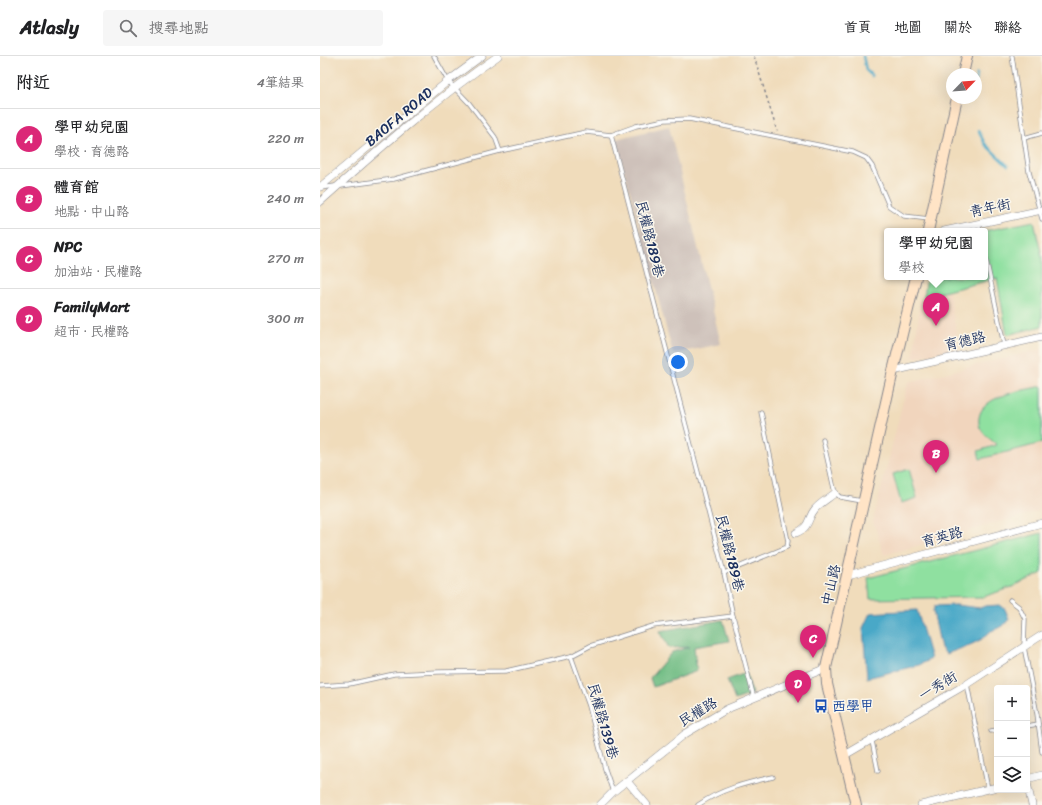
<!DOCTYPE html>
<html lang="zh-TW">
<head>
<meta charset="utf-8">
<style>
  body { margin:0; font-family:Sriracha,"LXGW WenKai TC",sans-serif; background:#f6f6f6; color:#202124 }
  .controls { position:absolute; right:12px; bottom:12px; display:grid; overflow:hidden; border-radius:4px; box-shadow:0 4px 16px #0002 }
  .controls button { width:36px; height:36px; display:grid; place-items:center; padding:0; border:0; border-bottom:1px solid #e0e0e0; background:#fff; color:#202124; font:20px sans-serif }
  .compass { position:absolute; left:626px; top:12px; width:36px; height:36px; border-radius:50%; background:#fff; box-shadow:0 4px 16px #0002; rotate:65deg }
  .you { position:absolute; left:358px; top:306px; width:14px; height:14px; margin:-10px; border:3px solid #fff; border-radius:50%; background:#1a73e8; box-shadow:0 0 0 6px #1a73e833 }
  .badge { display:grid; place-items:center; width:26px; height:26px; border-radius:50%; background:#db2777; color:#fff; font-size:13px; font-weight:700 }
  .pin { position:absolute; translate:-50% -33px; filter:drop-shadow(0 1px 2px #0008) }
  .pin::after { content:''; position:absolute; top:21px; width:14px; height:12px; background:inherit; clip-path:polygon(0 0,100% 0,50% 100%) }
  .popup { position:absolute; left:564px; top:172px; width:104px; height:52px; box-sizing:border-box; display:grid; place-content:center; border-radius:4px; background:#fff; filter:drop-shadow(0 1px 3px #0005); font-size:13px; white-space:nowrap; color:#757577 }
  .popup b { font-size:15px; color:#202124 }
  .popup::after { content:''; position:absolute; left:50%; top:100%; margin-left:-8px; border:8px solid transparent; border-top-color:#fff }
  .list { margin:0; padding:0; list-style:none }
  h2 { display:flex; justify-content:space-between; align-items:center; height:52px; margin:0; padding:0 16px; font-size:17px }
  h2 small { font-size:13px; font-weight:400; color:#757577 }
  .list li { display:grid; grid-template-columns:26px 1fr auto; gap:12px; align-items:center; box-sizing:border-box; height:60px; padding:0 16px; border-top:1px solid #e0e0e0 }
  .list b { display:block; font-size:15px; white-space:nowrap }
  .list p { margin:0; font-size:13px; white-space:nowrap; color:#757577 }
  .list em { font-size:13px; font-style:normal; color:#757577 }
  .icon { flex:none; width:22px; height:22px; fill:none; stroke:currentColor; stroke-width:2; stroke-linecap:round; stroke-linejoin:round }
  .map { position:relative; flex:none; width:722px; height:749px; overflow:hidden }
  header { display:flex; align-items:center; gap:24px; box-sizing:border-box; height:56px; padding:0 20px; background:#fff; border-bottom:1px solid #e0e0e0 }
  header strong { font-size:19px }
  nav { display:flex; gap:22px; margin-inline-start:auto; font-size:14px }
  .search { width:280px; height:36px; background:#f6f6f6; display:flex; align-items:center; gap:10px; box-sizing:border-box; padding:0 14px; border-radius:4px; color:#757577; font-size:15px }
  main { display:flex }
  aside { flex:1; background:#fff }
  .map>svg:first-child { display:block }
</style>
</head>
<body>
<header>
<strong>Atlasly</strong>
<div class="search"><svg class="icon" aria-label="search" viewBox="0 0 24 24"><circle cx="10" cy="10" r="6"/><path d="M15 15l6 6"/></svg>搜尋地點</div>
<nav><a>首頁</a><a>地圖</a><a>關於</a><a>聯絡</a></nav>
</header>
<main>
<aside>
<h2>附近<small>4筆結果</small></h2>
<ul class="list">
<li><span class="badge">A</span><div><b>學甲幼兒園</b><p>學校 · 育德路</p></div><em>220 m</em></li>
<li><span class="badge">B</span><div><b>體育館</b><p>地點 · 中山路</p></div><em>240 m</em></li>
<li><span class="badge">C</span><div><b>NPC</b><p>加油站 · 民權路</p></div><em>270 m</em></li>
<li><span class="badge">D</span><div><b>FamilyMart</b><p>超市 · 民權路</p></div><em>300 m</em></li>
</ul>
</aside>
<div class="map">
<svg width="722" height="749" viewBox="0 0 722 749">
  <rect width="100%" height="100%" fill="#fbf7ec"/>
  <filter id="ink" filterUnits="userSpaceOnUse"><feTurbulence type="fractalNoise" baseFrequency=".025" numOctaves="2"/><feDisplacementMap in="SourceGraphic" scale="8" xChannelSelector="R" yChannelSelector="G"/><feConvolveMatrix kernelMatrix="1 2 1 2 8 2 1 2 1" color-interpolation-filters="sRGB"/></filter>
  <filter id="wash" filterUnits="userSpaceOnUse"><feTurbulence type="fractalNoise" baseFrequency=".012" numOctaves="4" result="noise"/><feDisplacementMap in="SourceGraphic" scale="16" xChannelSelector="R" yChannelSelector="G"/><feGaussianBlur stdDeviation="0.9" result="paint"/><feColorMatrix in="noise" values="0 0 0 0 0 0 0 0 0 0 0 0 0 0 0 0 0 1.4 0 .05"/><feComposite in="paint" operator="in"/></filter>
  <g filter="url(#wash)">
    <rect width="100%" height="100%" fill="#f0dcbb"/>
    <g fill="#f1d5bd">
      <polygon points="629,235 639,292 593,302 600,248 604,241"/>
      <polygon points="722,293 722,454 564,499 553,465 588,326"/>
    </g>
    <polygon fill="#cec1ba" points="349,70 401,288 353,298 296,83"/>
    <g fill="#8fe0a0" stroke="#55887f">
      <polygon points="714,165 722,201 722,270 687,279 677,222 604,241 607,221 665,221 664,175"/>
      <path d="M722,330V387L660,403L658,395L677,389C672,384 660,377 659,368C655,339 703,335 722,330Z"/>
      <polygon points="589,413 597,442 581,447 573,418"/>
      <polygon points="722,477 722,517 692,531 663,541 550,543 548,522"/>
    </g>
    <g fill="#73be86" stroke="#477672">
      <polygon points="403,564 409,585 374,591 377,615 333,631 330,622 352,596 370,591 349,592 340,575"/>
      <polygon points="426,617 432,638 415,644 407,624"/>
    </g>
    <g fill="#48a8c7" stroke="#326c92">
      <polygon points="636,549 660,552 665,550 680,549 685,553 689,563 683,570 671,575 662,583 650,589 626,598 621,592 613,555 615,550"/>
      <polygon points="597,554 611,603 599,609 547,622 543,572 550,557"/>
    </g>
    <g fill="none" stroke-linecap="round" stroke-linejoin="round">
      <g stroke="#48a8c7" stroke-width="2.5">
        <polyline points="543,0 546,14 552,20"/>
        <polyline points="656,25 657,18"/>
        <polyline points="658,74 665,88 688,110"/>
      </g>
    </g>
  </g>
  <g filter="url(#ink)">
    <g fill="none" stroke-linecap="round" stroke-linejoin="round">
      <g stroke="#86868c" stroke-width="5">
        <g id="service">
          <polyline points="114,0 128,25 149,47 175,81 180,95"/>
          <polyline points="692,0 709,116 722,163"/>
          <polyline points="704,82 722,77"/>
          <polyline points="21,130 74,123 180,95 266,76 291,79"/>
          <polyline points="1,132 15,130"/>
          <polyline points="659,168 660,175"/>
          <polyline points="665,198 684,289"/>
          <polyline points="503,384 515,437 520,441 542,445"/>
          <polyline points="404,517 467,491 468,485 441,356"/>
          <polyline points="690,544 699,551 705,563 704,591 717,658 722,696"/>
          <polyline points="251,600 269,650 285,713 293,736"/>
          <polyline points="647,628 668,733"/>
          <polyline points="0,630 29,628 74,618 118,616 186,615 251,600 270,590 333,570 413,560"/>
          <polyline points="434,642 413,560 404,517 291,79 316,70 345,64 369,63 533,96 546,102 552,110 569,150 584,160 609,163"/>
          <polyline points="707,670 718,668"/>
          <polyline points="671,675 677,674"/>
          <polyline points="552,685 558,715"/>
          <path d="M378,749C401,733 426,727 453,721"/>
        </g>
      </g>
      <g stroke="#86868c" stroke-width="8">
        <g id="minor">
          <polyline points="0,131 128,25 162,0"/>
          <path d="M0,146C57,95 114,44 178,0"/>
          <polyline points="624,175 722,154"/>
          <polyline points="573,315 722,281"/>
          <path d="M476,477C491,471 487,462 495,453C500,447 509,442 515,437"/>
          <polyline points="528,519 722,467"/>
          <polyline points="525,699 647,628 722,579"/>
          <polyline points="707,723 722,719"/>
          <polyline points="307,725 327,749"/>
          <polyline points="707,727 712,749"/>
          <polyline points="280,749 293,736 365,678 407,653 506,612"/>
          <polyline points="601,749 677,731"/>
        </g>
      </g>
      <g stroke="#86868c" stroke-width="12">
        <g id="secondary">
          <polyline points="643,18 647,0"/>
          <polyline points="608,175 637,42"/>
          <polyline points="536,749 507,628 506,612 573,315 596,221"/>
        </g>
      </g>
      <polyline stroke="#86868c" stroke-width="1.5" stroke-dasharray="3 3" stroke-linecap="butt" points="434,0 457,75"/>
      <use href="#service" stroke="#fff" stroke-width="3.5"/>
      <use href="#minor" stroke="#fff" stroke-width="7"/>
      <use href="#secondary" stroke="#ffe4c6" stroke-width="10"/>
    </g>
  </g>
  <defs>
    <g id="bus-bare" transform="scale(1.08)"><path d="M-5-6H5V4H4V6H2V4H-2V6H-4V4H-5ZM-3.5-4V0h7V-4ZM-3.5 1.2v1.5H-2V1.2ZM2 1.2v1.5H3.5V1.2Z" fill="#1a4fb4" stroke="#fbf7ec" stroke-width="2.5" paint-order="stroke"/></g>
  </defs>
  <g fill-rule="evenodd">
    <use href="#bus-bare" x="501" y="650"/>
  </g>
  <g text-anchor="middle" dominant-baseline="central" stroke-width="3" stroke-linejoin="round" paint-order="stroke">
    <g font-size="14" fill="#1b2f5e" stroke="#fbf7ec">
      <text transform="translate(79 61) rotate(-40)">BAOFA ROAD</text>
      <text transform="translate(670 152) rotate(-12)">青年街</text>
      <text transform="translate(330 183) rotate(76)">民權路189巷</text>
      <text transform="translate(645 285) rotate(-13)">育德路</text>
      <text transform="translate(622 481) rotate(-15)">育英路</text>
      <text transform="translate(410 497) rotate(76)">民權路189巷</text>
      <text transform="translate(511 529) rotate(-77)">中山路</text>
      <text transform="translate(618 630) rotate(-31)">一秀街</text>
      <text transform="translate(378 656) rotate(-31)">民權路</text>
      <text transform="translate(283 665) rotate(74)">民權路139巷</text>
    </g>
    <g font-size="14" fill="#164399" stroke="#fbf7ec" text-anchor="start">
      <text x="512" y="650">西學甲</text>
    </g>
  </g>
</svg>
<div class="controls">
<button>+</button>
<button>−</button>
<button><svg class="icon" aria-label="layers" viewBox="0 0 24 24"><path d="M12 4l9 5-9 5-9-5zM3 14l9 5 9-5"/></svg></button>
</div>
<svg class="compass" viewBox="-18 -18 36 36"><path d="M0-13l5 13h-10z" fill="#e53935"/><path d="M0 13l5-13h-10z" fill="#757577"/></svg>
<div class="you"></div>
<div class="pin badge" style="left:616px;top:270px">A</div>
<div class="popup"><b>學甲幼兒園</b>學校</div>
<div class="pin badge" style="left:616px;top:417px">B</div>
<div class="pin badge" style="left:493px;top:602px">C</div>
<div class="pin badge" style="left:478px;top:647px">D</div>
</div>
</main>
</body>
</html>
